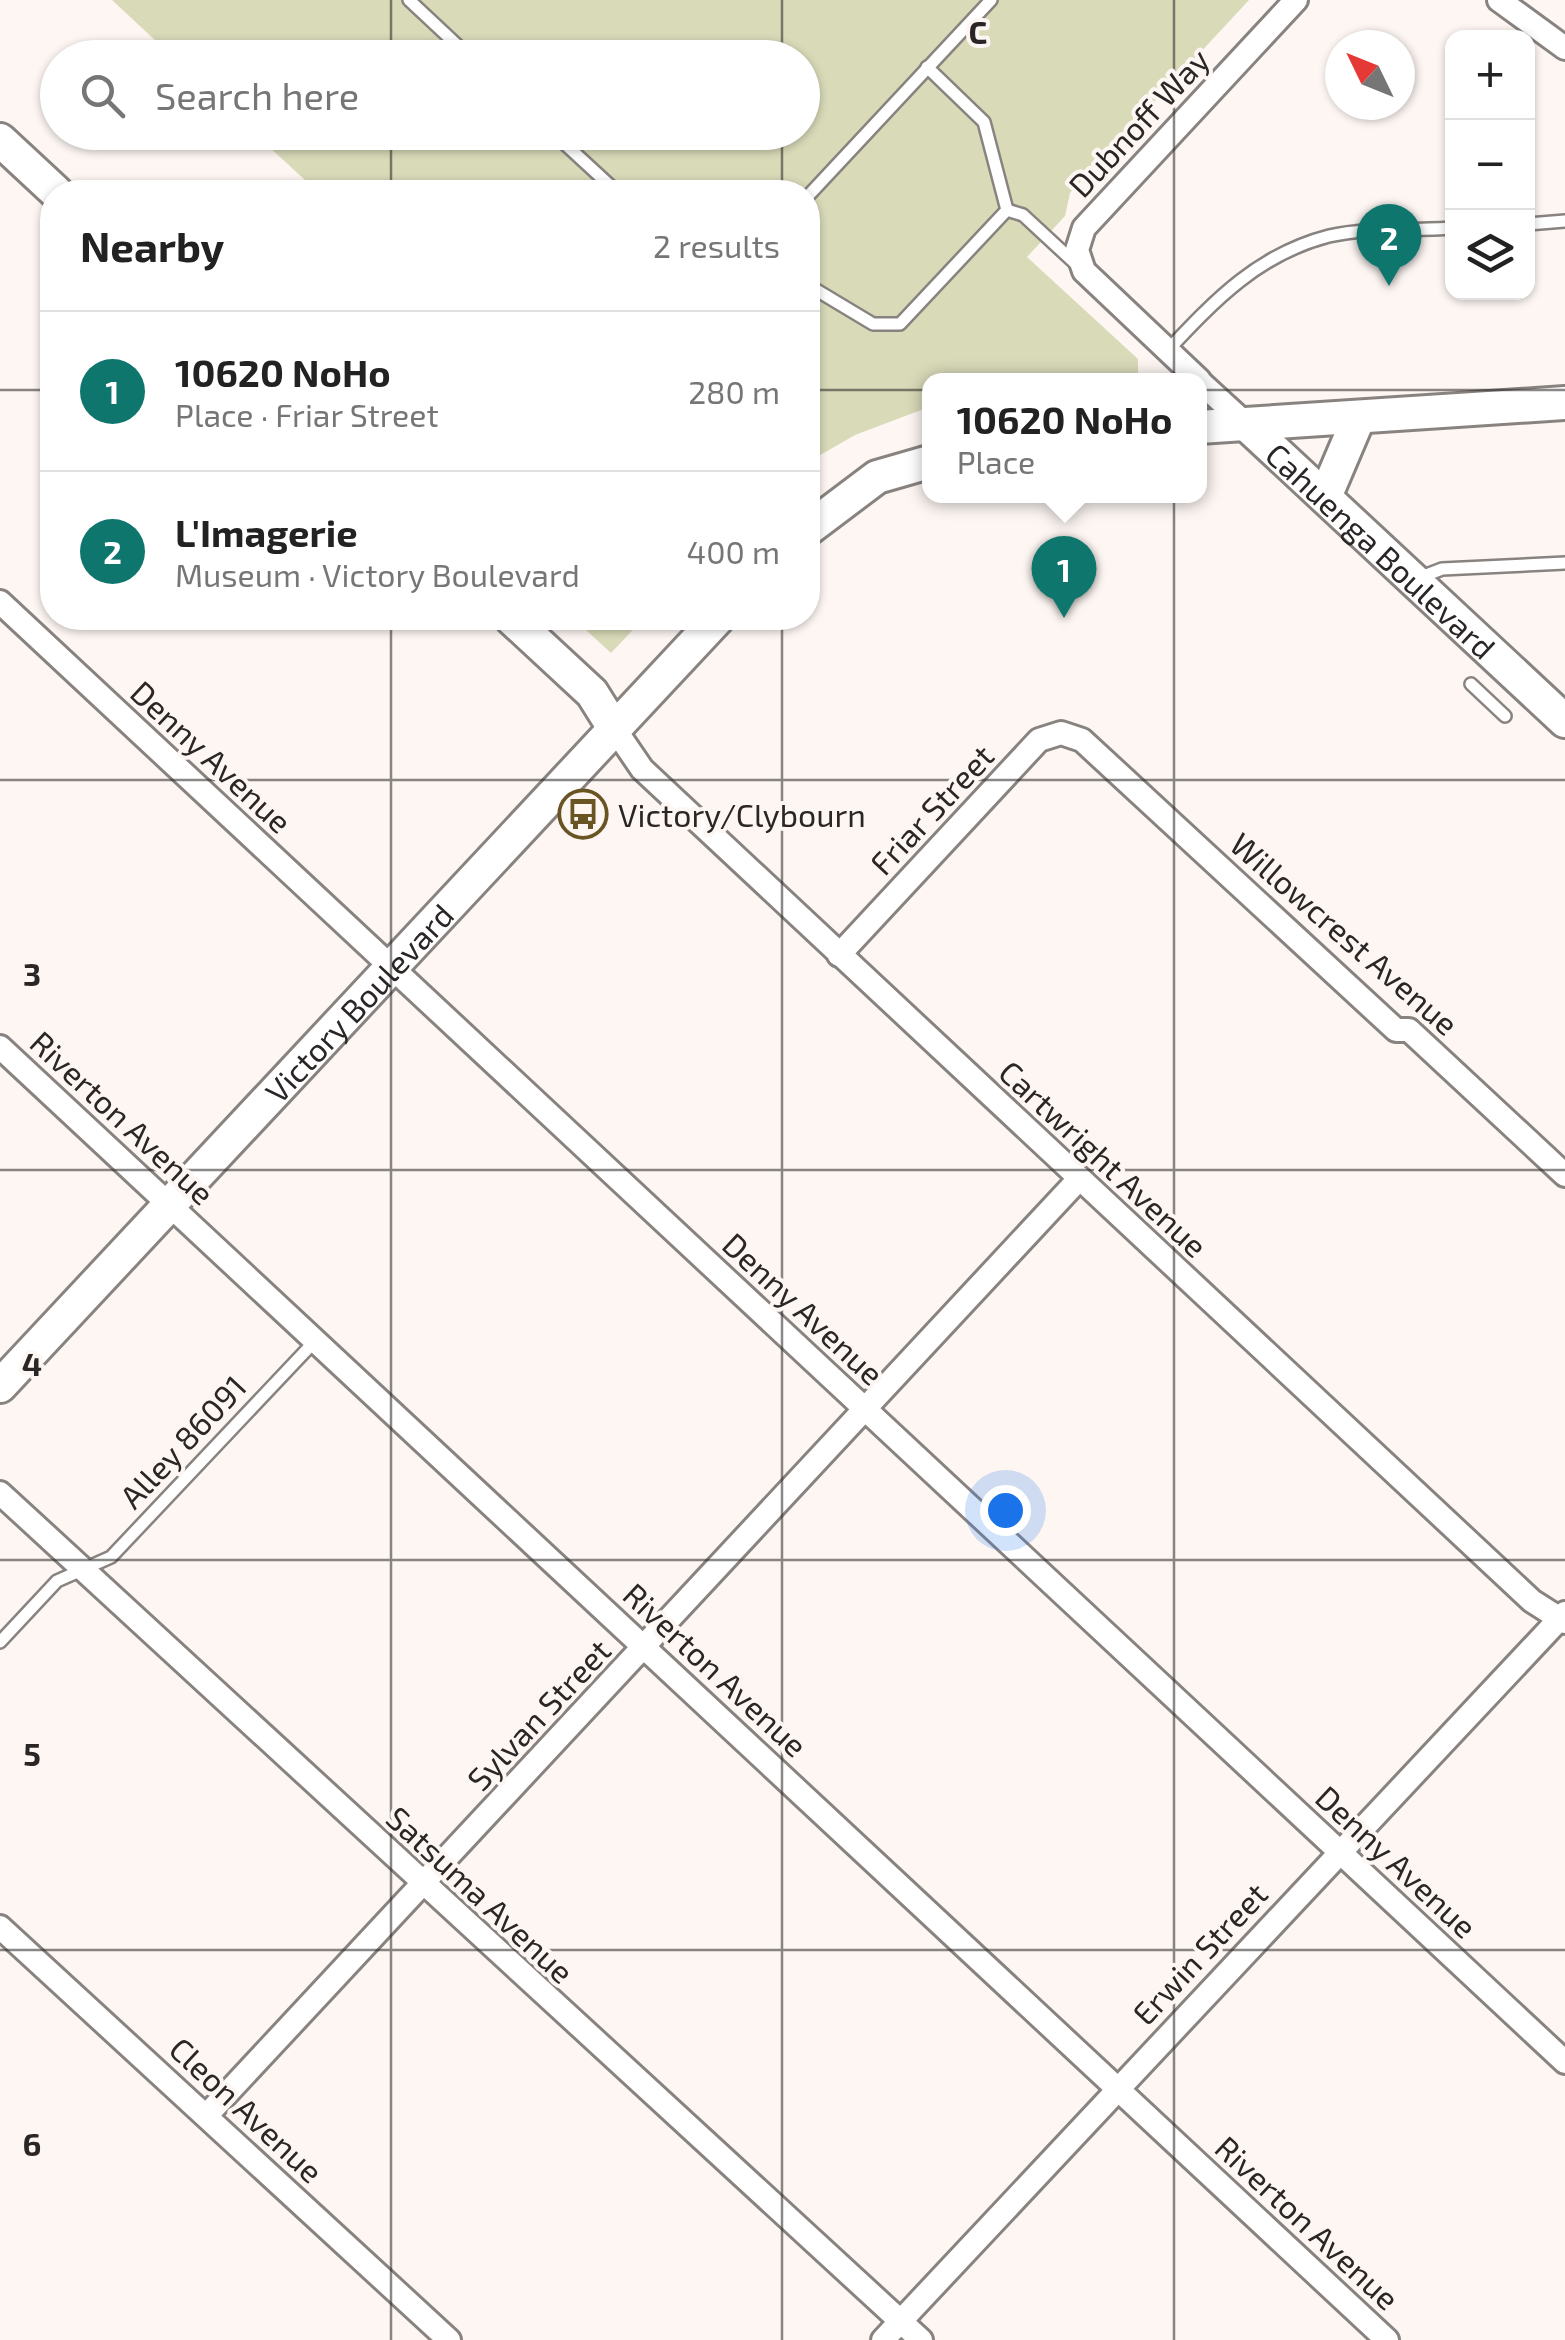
<!DOCTYPE html>
<html lang="en">
<head>
<meta charset="utf-8">
<style>
  body { margin:0; font-family:"Exo 2",sans-serif; background:#f2f2f2; color:#222 }
  .controls { position:absolute; right:30px; top:30px; display:grid; overflow:hidden; border-radius:20px; box-shadow:0 2px 8px #0004 }
  .controls button { width:90px; height:90px; display:grid; place-items:center; padding:0; border:0; border-bottom:2px solid #e0e0e0; background:#fff; color:#222; font:50px sans-serif }
  .compass { position:absolute; left:1325px; top:30px; width:90px; height:90px; border-radius:50%; background:#fff; box-shadow:0 2px 8px #0004; rotate:313deg }
  .you { position:absolute; left:1005px; top:1510px; width:35px; height:35px; margin:-25px; border:8px solid #fff; border-radius:50%; background:#1a73e8; box-shadow:0 0 0 15px #1a73e833 }
  .badge { display:grid; place-items:center; width:65px; height:65px; border-radius:50%; background:#0f766e; color:#fff; font-size:32px; font-weight:700 }
  .pin { position:absolute; translate:-50% -82px; filter:drop-shadow(0 2px 5px #0008) }
  .pin::after { content:''; position:absolute; top:52px; width:35px; height:30px; background:inherit; clip-path:polygon(0 0,100% 0,50% 100%) }
  .popup { position:absolute; left:922px; top:373px; width:285px; height:130px; box-sizing:border-box; display:grid; place-content:center; border-radius:20px; background:#fff; filter:drop-shadow(0 2px 8px #0005); font-size:32px; white-space:nowrap; color:#767676 }
  .popup b { font-size:38px; color:#222 }
  .popup::after { content:''; position:absolute; left:50%; top:100%; margin-left:-20px; border:20px solid transparent; border-top-color:#fff }
  .list { margin:0; padding:0; list-style:none }
  h2 { display:flex; justify-content:space-between; align-items:center; height:130px; margin:0; padding:0 40px; font-size:42px }
  h2 small { font-size:32px; font-weight:400; color:#767676 }
  .list li { display:grid; grid-template-columns:65px 1fr auto; gap:30px; align-items:center; box-sizing:border-box; height:160px; padding:0 40px; border-top:2px solid #e0e0e0 }
  .list b { display:block; font-size:38px; white-space:nowrap }
  .list p { margin:0; font-size:32px; white-space:nowrap; color:#767676 }
  .list em { font-size:32px; font-style:normal; color:#767676 }
  .icon { flex:none; width:55px; height:55px; fill:none; stroke:currentColor; stroke-width:2; stroke-linecap:round; stroke-linejoin:round }
  .map { position:relative; flex:none; width:1565px; height:2340px; overflow:hidden }
  .search { position:absolute; background:#fff; box-shadow:0 2px 8px #0004; left:40px; top:40px; width:780px; height:110px; display:flex; align-items:center; gap:25px; box-sizing:border-box; padding:0 35px; border-radius:55px; color:#767676; font-size:38px }
  .panel { position:absolute; background:#fff; box-shadow:0 2px 8px #0004; left:40px; top:180px; width:780px; height:450px; border-radius:40px }
  .map>svg:first-child { display:block }
</style>
</head>
<body>
<div class="map">
<svg width="1565" height="2340" viewBox="0 0 1565 2340">
  <rect width="100%" height="100%" fill="#fdf6f3"/>
  <g fill="#d8dab8">
    <polygon points="112,0 1249,0 1070,193 1065,216 1027,257 1138,359 1138,375 1133,380 929,380 929,407 855,435 808,462 808,192 318,192 254,133 802,132 802,58 173,57"/>
    <polygon points="573,618 644,618 611,653"/>
  </g>
  <g fill="none" stroke-linecap="round" stroke-linejoin="round">
    <g stroke="#898380" stroke-width="16">
      <g id="lane">
        <polyline points="409,0 471,58"/>
        <polyline points="927,67 984,122 1007,210"/>
        <polyline points="552,132 617,192"/>
        <polyline points="808,196 991,0"/>
        <polyline points="1528,224 1565,221"/>
        <polyline points="808,285 873,324 900,324 1007,210 1023,215 1077,265"/>
        <path d="M1168,350C1216,299 1259,254 1329,236C1367,227 1413,231 1452,228"/>
        <polyline points="1416,579 1442,569 1565,563"/>
        <polyline points="1471,684 1505,716"/>
        <polyline points="0,1642 57,1581 111,1557 315,1341"/>
      </g>
    </g>
    <g stroke="#898380" stroke-width="28">
      <g id="street">
        <polyline points="1499,0 1565,48"/>
        <polyline points="1199,380 1084,271 1077,250 1084,228 1296,0"/>
        <polyline points="1199,381 1246,424"/>
        <polyline points="0,602 1565,2062"/>
        <polyline points="614,728 642,769 1532,1601 1565,1622"/>
        <polyline points="839,955 1039,740 1061,733 1082,740 1396,1030 1409,1030 1565,1175"/>
        <polyline points="0,1047 1387,2340"/>
        <polyline points="0,1493 921,2340"/>
        <polyline points="0,1927 449,2340"/>
        <polyline points="206,2116 1079,1179"/>
        <polyline points="883,2340 1565,1613"/>
      </g>
    </g>
    <g stroke="#898380" stroke-width="38">
      <g id="secondary">
        <polyline points="0,140 56,192"/>
        <path id="s1" d="M1246,424L1565,721"/>
        <polyline points="1199,427 1565,403"/>
        <polyline points="1325,497 1359,417"/>
        <polyline points="808,529 877,477 929,462"/>
        <polyline points="511,618 592,693 614,728"/>
        <path id="s2" d="M0,1386L718,618"/>
      </g>
    </g>
    <use href="#lane" stroke="#fff" stroke-width="11"/>
    <use href="#street" stroke="#fff" stroke-width="22"/>
    <use href="#secondary" stroke="#fff" stroke-width="32"/>
  </g>
  <path fill="none" stroke="#292625" stroke-width="2.5" stroke-opacity="0.55" d="M391,0V58M782,0V58M1174,0V2340M391,132V192M782,132V192M0,390H52M808,390H1565M391,618V2340M782,618V2340M0,780H1565M0,1170H1565M0,1560H1565M0,1950H1565"/>
  <defs>
    <g id="bus-ring" transform="scale(2.5)"><circle r="9.5" fill="#fdf6f3" stroke="#685523" stroke-width="1.5"/><path d="M-5-6H5V4H4V6H2V4H-2V6H-4V4H-5ZM-3.5-4V0h7V-4ZM-3.5 1.2v1.5H-2V1.2ZM2 1.2v1.5H3.5V1.2Z" fill="#685523"/></g>
  </defs>
  <g fill-rule="evenodd">
    <use href="#bus-ring" x="583" y="814"/>
  </g>
  <g text-anchor="middle" dominant-baseline="central" stroke-width="8" stroke-linejoin="round" paint-order="stroke">
    <g font-size="32" fill="#292625" stroke="#fdf6f3">
      <text transform="translate(1138 122) rotate(-47)">Dubnoff Way</text>
      <text stroke="none"><textPath href="#s1" startOffset="185">Cahuenga Boulevard</textPath></text>
      <text transform="translate(212 756) rotate(43)">Denny Avenue</text>
      <text transform="translate(931 809) rotate(-47)">Friar Street</text>
      <text transform="translate(1345 933) rotate(41)">Willowcrest Avenue</text>
      <text stroke="none"><textPath href="#s2" startOffset="525">Victory Boulevard</textPath></text>
      <text transform="translate(123 1117) rotate(43)">Riverton Avenue</text>
      <text transform="translate(1104 1158) rotate(43)">Cartwright Avenue</text>
      <text transform="translate(804 1308) rotate(43)">Denny Avenue</text>
      <text transform="translate(182 1441) rotate(-47)">Alley 86091</text>
      <text transform="translate(716 1669) rotate(43)">Riverton Avenue</text>
      <text transform="translate(538 1714) rotate(-47)">Sylvan Street</text>
      <text transform="translate(1397 1861) rotate(43)">Denny Avenue</text>
      <text transform="translate(481 1894) rotate(43)">Satsuma Avenue</text>
      <text transform="translate(1199 1953) rotate(-47)">Erwin Street</text>
      <text transform="translate(247 2109) rotate(43)">Cleon Avenue</text>
      <text transform="translate(1308 2222) rotate(43)">Riverton Avenue</text>
    </g>
    <g font-size="32" fill="#292625" stroke="#fdf6f3" text-anchor="start">
      <text x="618" y="814">Victory/Clybourn</text>
    </g>
  </g>
  <g font-size="32" text-anchor="middle" font-weight="bold" fill="#292625" stroke="#fdf6f3" stroke-width="8" stroke-linejoin="round" paint-order="stroke">
    <text x="978" y="44">C</text>
    <text x="32" y="986">3</text>
    <text x="32" y="1376">4</text>
    <text x="32" y="1766">5</text>
    <text x="32" y="2156">6</text>
  </g>
</svg>
<div class="controls">
<button>+</button>
<button>−</button>
<button><svg class="icon" aria-label="layers" viewBox="0 0 24 24"><path d="M12 4l9 5-9 5-9-5zM3 14l9 5 9-5"/></svg></button>
</div>
<svg class="compass" viewBox="-18 -18 36 36"><path d="M0-13l5 13h-10z" fill="#e53935"/><path d="M0 13l5-13h-10z" fill="#767676"/></svg>
<div class="you"></div>
<div class="pin badge" style="left:1064px;top:618px">1</div>
<div class="popup"><b>10620 NoHo</b>Place</div>
<div class="pin badge" style="left:1389px;top:286px">2</div>
<div class="search"><svg class="icon" aria-label="search" viewBox="0 0 24 24"><circle cx="10" cy="10" r="6"/><path d="M15 15l6 6"/></svg>Search here</div>
<section class="panel">
<h2>Nearby<small>2 results</small></h2>
<ul class="list">
<li><span class="badge">1</span><div><b>10620 NoHo</b><p>Place · Friar Street</p></div><em>280 m</em></li>
<li><span class="badge">2</span><div><b>L'Imagerie</b><p>Museum · Victory Boulevard</p></div><em>400 m</em></li>
</ul>
</section>
</div>
</body>
</html>
